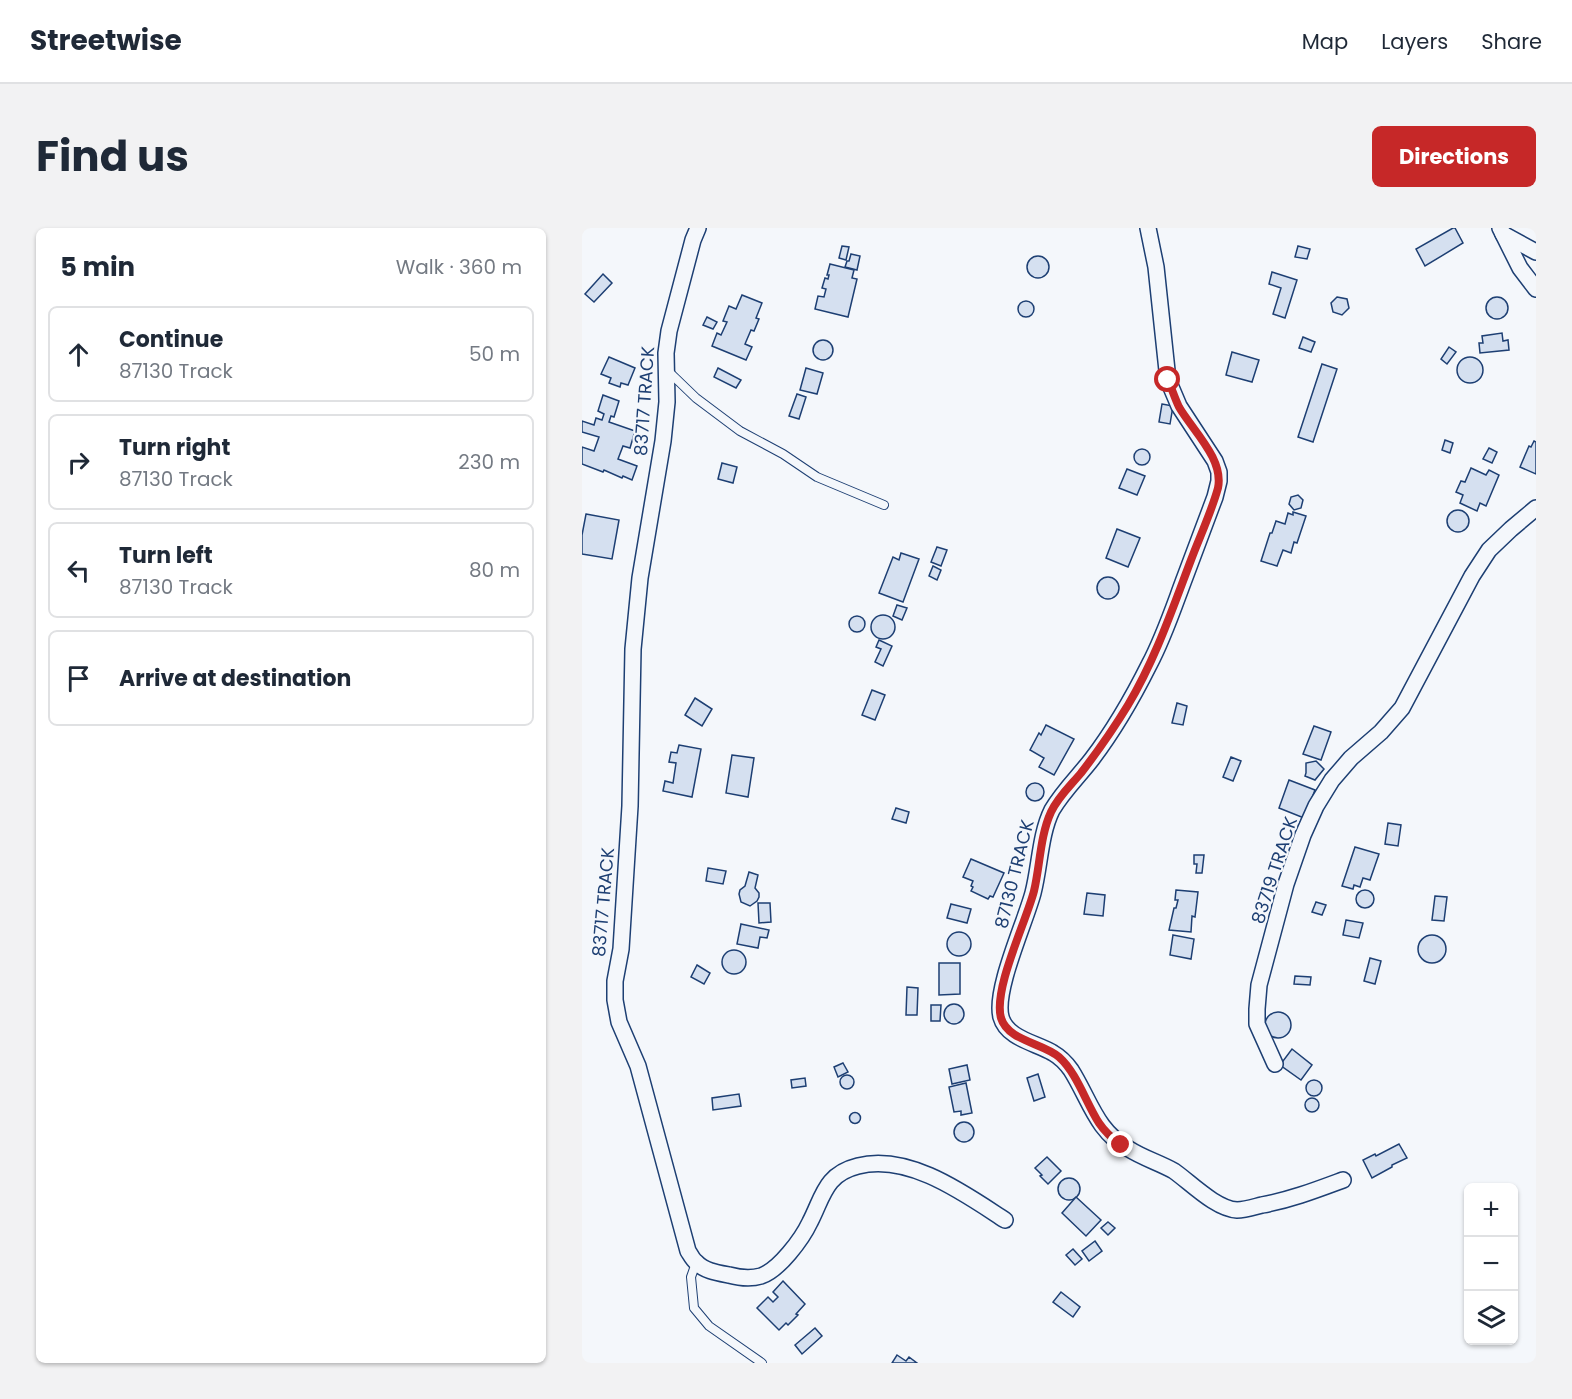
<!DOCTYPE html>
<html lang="en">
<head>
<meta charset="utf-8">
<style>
  body { margin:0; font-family:Poppins,sans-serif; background:#f2f2f3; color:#1f2937 }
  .controls { position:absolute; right:18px; bottom:18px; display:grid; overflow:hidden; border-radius:9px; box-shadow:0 2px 4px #0004 }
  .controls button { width:54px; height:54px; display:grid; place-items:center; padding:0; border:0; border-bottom:2px solid #e0e1e3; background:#fff; color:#1f2937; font:30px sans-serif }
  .stop { position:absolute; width:18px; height:18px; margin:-14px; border:4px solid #c62828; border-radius:50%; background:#fff }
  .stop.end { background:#c62828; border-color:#fff; box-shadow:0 2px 6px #0008 }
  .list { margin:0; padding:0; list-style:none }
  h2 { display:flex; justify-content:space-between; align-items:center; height:78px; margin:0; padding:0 24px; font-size:26px }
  h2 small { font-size:20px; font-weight:400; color:#747a83 }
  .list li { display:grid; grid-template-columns:39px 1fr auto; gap:18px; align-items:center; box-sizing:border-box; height:96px; margin:0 12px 12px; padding:0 12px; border:2px solid #e0e1e3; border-radius:9px }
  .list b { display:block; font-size:22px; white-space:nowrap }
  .list p { margin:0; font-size:20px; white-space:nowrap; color:#747a83 }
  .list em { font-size:20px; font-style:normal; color:#747a83 }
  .icon { flex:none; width:33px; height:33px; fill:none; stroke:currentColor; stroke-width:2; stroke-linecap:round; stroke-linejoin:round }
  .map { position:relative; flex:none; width:954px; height:1135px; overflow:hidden; border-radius:9px }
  header { display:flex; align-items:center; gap:36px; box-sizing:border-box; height:84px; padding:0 30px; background:#fff; border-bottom:2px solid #e0e1e3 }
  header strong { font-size:28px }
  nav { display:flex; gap:33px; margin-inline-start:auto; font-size:21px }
  .intro { display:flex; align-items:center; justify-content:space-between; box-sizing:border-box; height:144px; padding:0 36px }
  h1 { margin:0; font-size:42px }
  .button { padding:15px 27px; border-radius:9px; background:#c62828; color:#fff; font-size:21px; font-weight:700 }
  main { display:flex; gap:36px; padding:0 36px }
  aside { flex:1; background:#fff; border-radius:9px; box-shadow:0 2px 4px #0004 }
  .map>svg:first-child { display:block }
</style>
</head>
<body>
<header>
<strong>Streetwise</strong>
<nav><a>Map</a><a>Layers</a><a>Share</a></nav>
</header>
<div class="intro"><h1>Find us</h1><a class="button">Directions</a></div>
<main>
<aside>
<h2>5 min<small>Walk · 360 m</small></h2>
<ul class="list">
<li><svg class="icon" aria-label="ahead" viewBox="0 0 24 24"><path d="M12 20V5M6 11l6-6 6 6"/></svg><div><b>Continue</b><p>87130 Track</p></div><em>50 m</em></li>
<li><svg class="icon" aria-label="right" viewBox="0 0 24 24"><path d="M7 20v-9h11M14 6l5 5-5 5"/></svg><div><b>Turn right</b><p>87130 Track</p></div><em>230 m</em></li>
<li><svg class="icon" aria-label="left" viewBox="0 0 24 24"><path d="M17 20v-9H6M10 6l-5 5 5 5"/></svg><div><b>Turn left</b><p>87130 Track</p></div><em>80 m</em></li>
<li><svg class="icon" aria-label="arrive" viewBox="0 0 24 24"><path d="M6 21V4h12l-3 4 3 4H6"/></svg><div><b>Arrive at destination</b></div></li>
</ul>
</aside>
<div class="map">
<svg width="954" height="1135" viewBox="0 0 954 1135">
  <rect width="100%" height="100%" fill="#f4f7fb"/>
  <g fill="#d5e0f0" stroke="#1d3f73" stroke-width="1.5">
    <polygon points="871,0 873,0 881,15 843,38 834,21"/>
    <polygon points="260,18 267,19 264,32 257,30"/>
    <polygon points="716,18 728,21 725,31 713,29"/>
    <polygon points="269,26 278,28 275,42 263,39 265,33 267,33"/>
    <circle cx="456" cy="39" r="11"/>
    <polygon points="248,36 272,42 270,50 275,51 266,89 233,81 236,68 242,69 244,61 240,60 243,50 246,51 247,47 245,47"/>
    <polygon points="690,44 715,52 703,90 691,86 699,60 687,56"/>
    <polygon points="21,46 30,55 12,74 3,66"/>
    <polygon points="160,67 180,75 174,90 177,91 172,103 169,102 163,116 170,119 164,132 130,118 135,105 139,107 145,94 141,93 147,78 154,81"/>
    <circle cx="915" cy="80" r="11"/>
    <polygon points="755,69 765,71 767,80 760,87 751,84 749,75"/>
    <circle cx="444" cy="81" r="8"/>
    <polygon points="125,89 135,94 131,101 121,97"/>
    <polygon points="920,105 921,113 926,112 927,122 898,125 897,115 901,115 900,108"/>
    <polygon points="721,109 733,114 729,124 717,120"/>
    <circle cx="241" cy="122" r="10"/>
    <polygon points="867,119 874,124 865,136 859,131"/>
    <polygon points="650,124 677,132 670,154 644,147"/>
    <polygon points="27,129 53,140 46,157 39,155 38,159 27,155 29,150 19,146"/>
    <circle cx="888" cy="142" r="13"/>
    <polygon points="740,136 755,141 731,214 716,209"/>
    <polygon points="136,140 159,152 154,160 132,149"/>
    <polygon points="224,140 241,145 235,166 218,162"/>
    <polygon points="215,166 224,169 217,191 207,188"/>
    <polygon points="21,167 37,173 32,189 29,188 27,194 53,203 48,220 41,218 36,231 55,238 50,252 41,248 40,250 22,242 21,244 0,236 0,219 12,223 17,209 0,204 0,193 12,197 14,190 20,192 22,186 16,183"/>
    <polygon points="580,176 591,178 588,196 577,194"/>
    <polygon points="863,212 871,215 868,225 860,222"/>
    <polygon points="952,213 954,214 954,246 938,239 947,218 949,219"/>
    <polygon points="907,220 915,224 910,235 901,231"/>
    <circle cx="560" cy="229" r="8"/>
    <polygon points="140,235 155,239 151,255 136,251"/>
    <polygon points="889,240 904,247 907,242 917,247 904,278 898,275 895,283 878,275 881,267 874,264 879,253 883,254"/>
    <polygon points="545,241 563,248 555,267 537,260"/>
    <polygon points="716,267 721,272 719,280 712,282 707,276 709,269"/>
    <circle cx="876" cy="293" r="11"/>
    <polygon points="711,284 724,288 715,315 712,314 709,325 701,322 695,338 679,333 688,305 690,305 694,293 703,296 706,285 711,287"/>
    <polygon points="4,286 37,292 30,331 0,326 0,307"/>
    <polygon points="535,301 558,310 546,339 524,330"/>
    <polygon points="355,319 365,322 359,338 349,334"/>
    <polygon points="319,325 337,331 321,374 297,365 311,329 317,332"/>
    <polygon points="351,338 359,342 355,352 347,348"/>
    <circle cx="526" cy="360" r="11"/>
    <polygon points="315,377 325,380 320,392 311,388"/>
    <circle cx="301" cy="399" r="12"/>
    <circle cx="275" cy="396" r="8"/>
    <polygon points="297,412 310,418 301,438 293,434 299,421 294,419"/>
    <polygon points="290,462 303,467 293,492 280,487"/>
    <polygon points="113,470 130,481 120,498 103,487"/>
    <polygon points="595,475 605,478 601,497 590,495"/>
    <polygon points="464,497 492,511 472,547 457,539 462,530 448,522 457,505 459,507"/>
    <polygon points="732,498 749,504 739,532 721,526"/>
    <polygon points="97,517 119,521 110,569 81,563 83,553 91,555 94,535 87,534 89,524 95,525"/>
    <polygon points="150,527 172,530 166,569 144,565"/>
    <polygon points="649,529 659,533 651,553 641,549"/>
    <polygon points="734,533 742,541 733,552 723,548 724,545 724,535"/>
    <polygon points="707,552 733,562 722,590 697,580"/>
    <circle cx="453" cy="564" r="9"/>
    <polygon points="314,580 327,584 324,595 310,591"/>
    <polygon points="806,595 819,597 816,618 803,616"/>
    <polygon points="773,619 797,626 788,652 781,650 778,659 772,657 771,661 760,658"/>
    <polygon points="612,627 622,627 620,645 614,645 615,636 612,636"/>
    <polygon points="389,631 422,645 411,669 408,668 406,671 389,663 391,659 389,658 391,653 381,649"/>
    <polygon points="126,640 144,643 141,656 124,653"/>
    <polygon points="167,644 176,647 173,660 177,665 177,669 175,673 168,678 159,674 157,666 158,662 163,658"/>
    <circle cx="783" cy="671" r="9"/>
    <polygon points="594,662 616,664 613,689 610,688 609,704 587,702 592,680 594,680 596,672 593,672"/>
    <polygon points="505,665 523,667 521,688 502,686"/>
    <polygon points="853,668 865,669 862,693 850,692"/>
    <polygon points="734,674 744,677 740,687 730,684"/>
    <polygon points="176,675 188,675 189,694 177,695"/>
    <polygon points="369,676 389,681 385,695 365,690"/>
    <polygon points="764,692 781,695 777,710 761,707"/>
    <polygon points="159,696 187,702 185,710 178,709 176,720 155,716"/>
    <circle cx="377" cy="716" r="12"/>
    <circle cx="850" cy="721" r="14"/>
    <polygon points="591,707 612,711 609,731 588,727"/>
    <circle cx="152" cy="734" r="12"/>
    <polygon points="788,730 799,733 793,756 782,753"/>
    <polygon points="357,735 378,735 378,766 357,767"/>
    <polygon points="115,737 128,745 122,756 109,749"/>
    <polygon points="713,748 729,749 728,757 712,756"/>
    <polygon points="325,759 336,760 335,787 324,787"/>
    <circle cx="372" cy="786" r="10"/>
    <polygon points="349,777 359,777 358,793 349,793"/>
    <circle cx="696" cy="797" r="13"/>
    <polygon points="710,821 730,837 719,852 698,837"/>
    <polygon points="261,835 266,844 256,849 252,839"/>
    <polygon points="385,837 388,852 370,856 367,841"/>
    <polygon points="456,846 463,869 452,873 445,850"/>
    <circle cx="265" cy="854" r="7"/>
    <polygon points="223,850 224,858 210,860 209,852"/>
    <circle cx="732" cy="860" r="8"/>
    <polygon points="384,855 390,885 379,887 379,883 372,884 367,859"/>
    <polygon points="157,866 159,878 131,882 130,870"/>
    <circle cx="730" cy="877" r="7"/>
    <circle cx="273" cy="890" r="5.5"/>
    <circle cx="382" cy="904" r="10"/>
    <polygon points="817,916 825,930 810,937 810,939 790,950 781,932 793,926 794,928"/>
    <polygon points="465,929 479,943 466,956 458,948 460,947 453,940"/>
    <circle cx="487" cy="961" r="11"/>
    <polygon points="494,969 519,992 504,1008 480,985"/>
    <polygon points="526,994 533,1000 526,1007 519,1000"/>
    <polygon points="513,1013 520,1023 507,1033 500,1023"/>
    <polygon points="491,1021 500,1031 493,1037 484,1027"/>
    <polygon points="201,1053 223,1076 214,1086 216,1087 206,1097 204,1095 197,1102 175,1080 186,1069 191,1074 196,1069 191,1064"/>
    <polygon points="479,1064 498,1079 491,1089 471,1074"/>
    <polygon points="233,1100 240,1108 220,1126 213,1117"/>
    <polygon points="315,1127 324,1133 327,1129 335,1135 310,1135"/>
  </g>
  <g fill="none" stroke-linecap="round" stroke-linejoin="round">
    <g stroke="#1d3f73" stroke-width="10">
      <g id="lane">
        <polyline points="86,143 114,170 158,203 201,226 235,249 302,277"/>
        <polyline points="114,1035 109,1049 112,1080 127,1098 180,1135"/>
      </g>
    </g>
    <g stroke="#1d3f73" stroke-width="18">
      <g id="street">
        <path d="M116,0L111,12L87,103L84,125L85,174L81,213L58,350L51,421L48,578L39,721L33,753V772L37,794L56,838L106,1023C108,1026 111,1032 114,1034C122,1043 136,1045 147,1047C158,1050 169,1051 179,1048C197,1042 220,1011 228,994C241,969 243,946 276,938C327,925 383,966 423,992"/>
        <path d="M566,0L574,39L586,152L597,178L633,233L637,244V253L633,269C623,296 613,322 603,349C592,378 582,409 567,437C551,469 532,502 510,531C497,548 481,563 470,582C458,606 458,638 451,665C443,695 412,762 419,789C425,811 455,815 471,825C478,829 484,835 489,842C508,872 514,903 547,921C561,930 578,935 592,943C609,955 634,981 655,982C663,982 672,979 680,977C708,972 734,962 761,952"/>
        <polyline points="918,0 938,40 954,61"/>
        <polyline points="921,6 954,24"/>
        <polyline points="693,836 675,796 675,781 677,757 704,656 721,607 734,578 750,552 769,530 799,504 820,480 890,348 907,322 929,301 954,280"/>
      </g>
    </g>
    <use href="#lane" stroke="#f4f7fb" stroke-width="8"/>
    <use href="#street" stroke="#f4f7fb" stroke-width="15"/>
  </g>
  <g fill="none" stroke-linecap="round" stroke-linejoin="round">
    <path stroke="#c62828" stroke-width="8" d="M539,917C531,911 523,904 517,895C504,875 495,845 477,829C461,815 426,813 419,790C411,761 444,694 452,663C458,638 458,608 469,584C476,569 489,557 499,545C516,523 532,500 546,477C573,432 590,382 609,332C618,308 629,285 636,260C642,231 611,203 597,179C593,171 590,161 586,152"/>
  </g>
  <g text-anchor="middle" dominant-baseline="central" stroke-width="4.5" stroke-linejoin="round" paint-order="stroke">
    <g font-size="18" fill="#1d3f73" stroke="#f4f7fb">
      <text transform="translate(62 173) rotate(-86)">83717 TRACK</text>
      <text transform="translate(692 642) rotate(-72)">83719 TRACK</text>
      <text transform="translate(432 646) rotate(-76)">87130 TRACK</text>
      <text transform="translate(21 674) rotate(-85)">83717 TRACK</text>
    </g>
  </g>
</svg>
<div class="controls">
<button>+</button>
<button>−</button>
<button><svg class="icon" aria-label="layers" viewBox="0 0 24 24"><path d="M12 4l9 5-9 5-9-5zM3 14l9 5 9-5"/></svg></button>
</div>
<div class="stop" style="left:586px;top:152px"></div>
<div class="stop end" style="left:539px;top:917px"></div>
</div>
</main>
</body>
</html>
